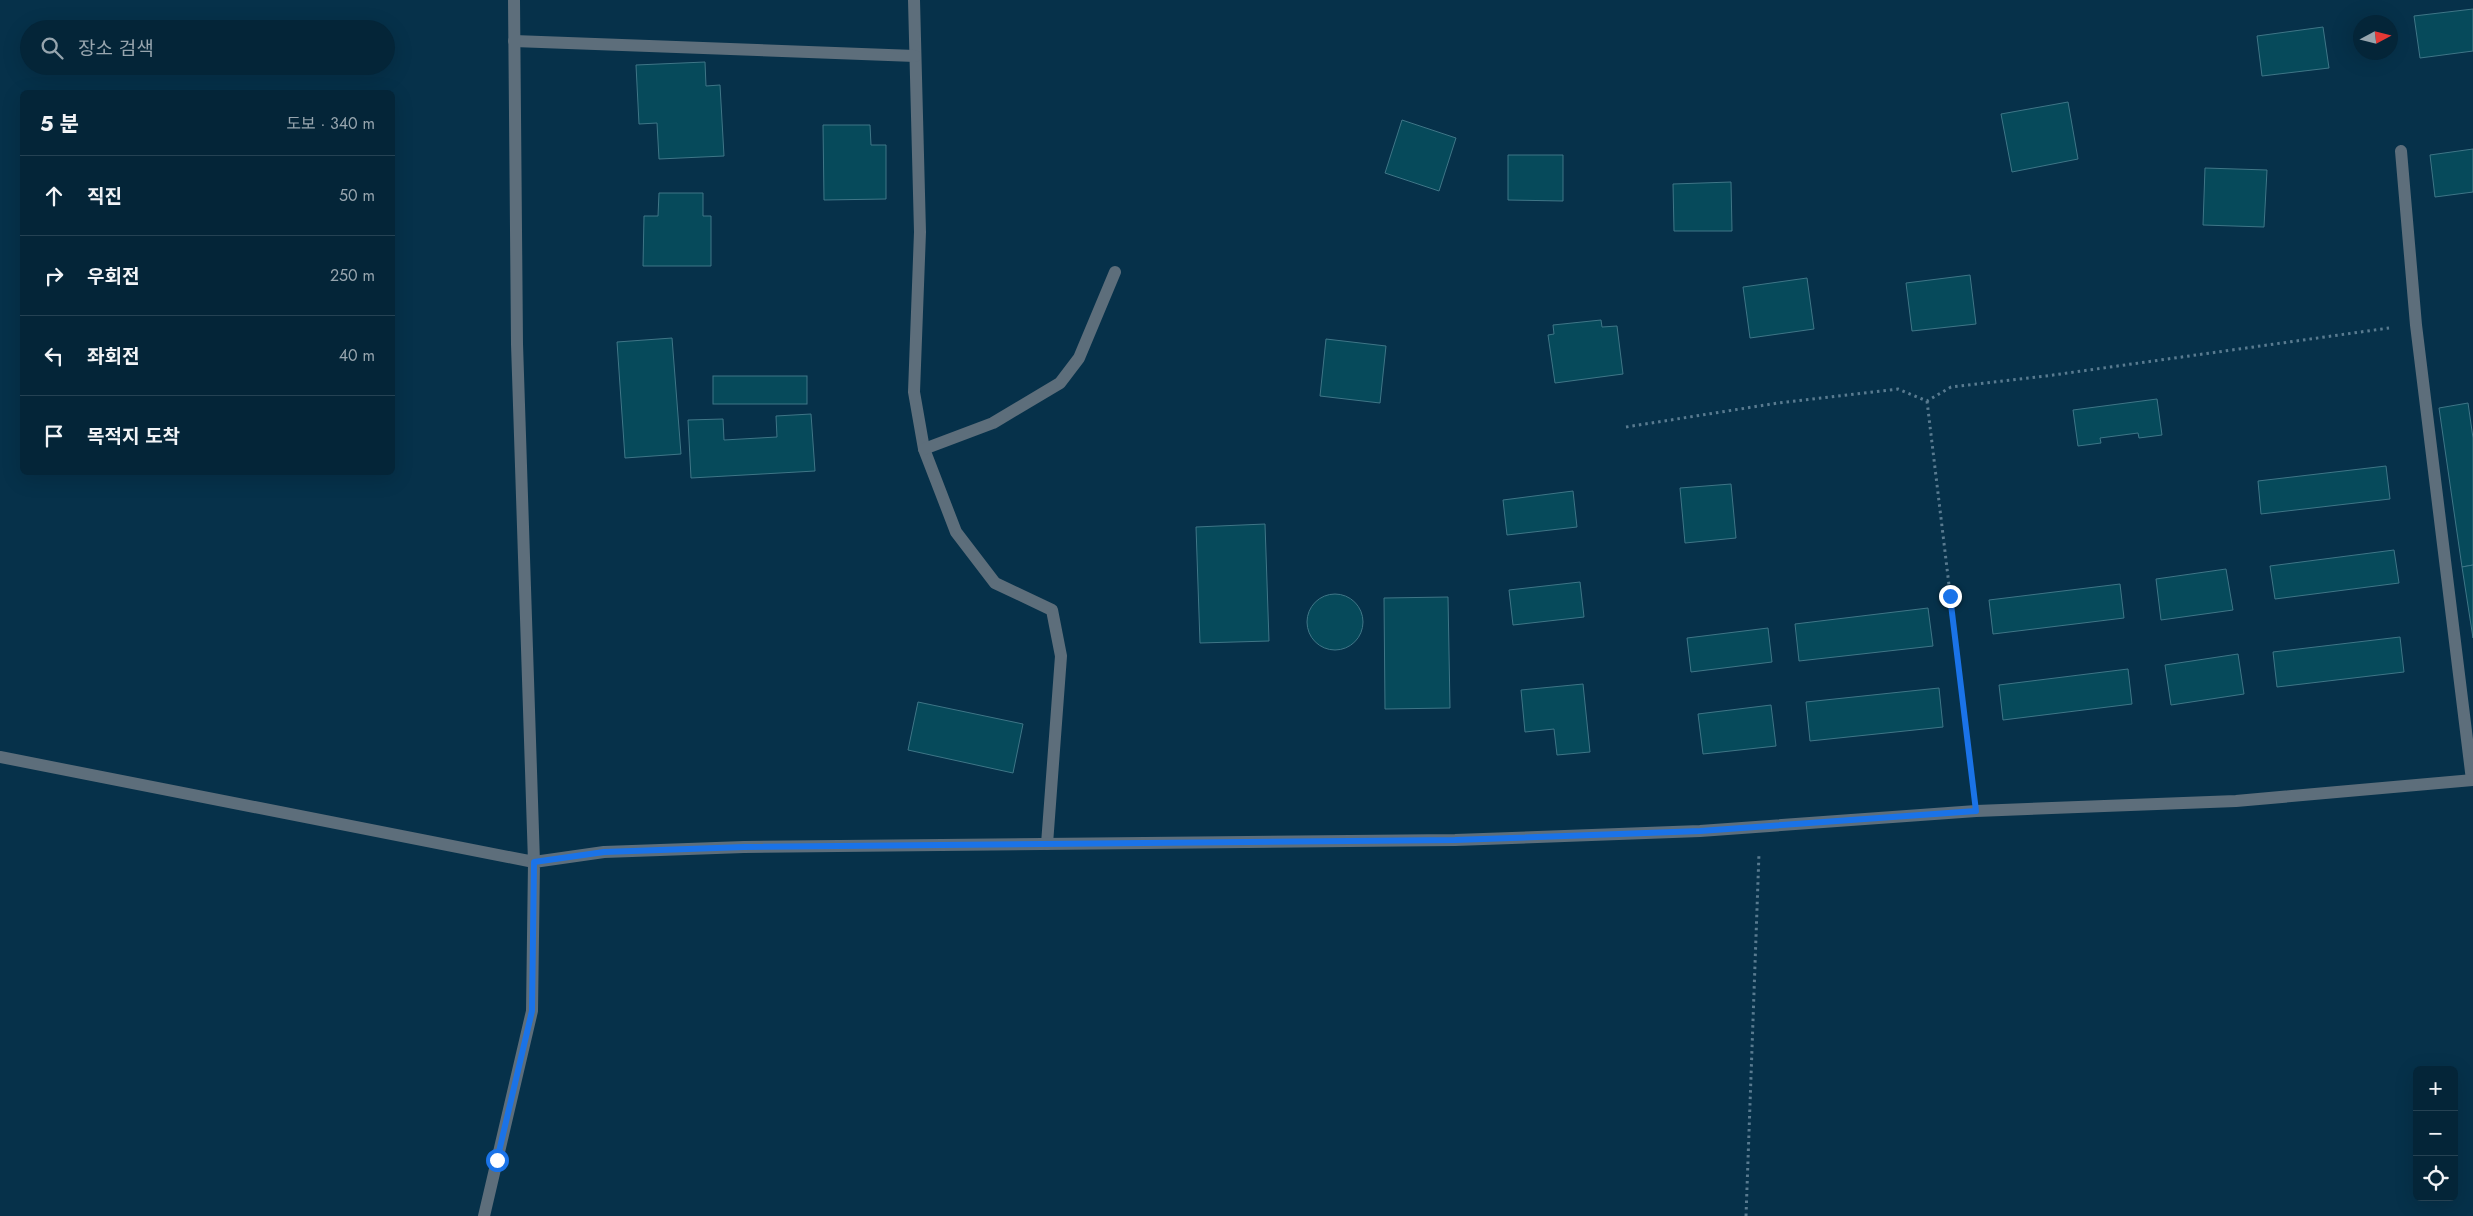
<!DOCTYPE html>
<html lang="ko">
<head>
<meta charset="utf-8">
<style>
  body { margin:0; font-family:Jost,"Noto Sans KR",sans-serif; background:#0d2d40; color:#f1f3f6 }
  .controls { position:absolute; right:15px; bottom:15px; display:grid; overflow:hidden; border-radius:8px; box-shadow:0 5px 20px #0002 }
  .controls button { width:45px; height:45px; display:grid; place-items:center; padding:0; border:0; border-bottom:1px solid #254253; background:#042538; color:#f1f3f6; font:25px sans-serif }
  .compass { position:absolute; left:2353px; top:15px; width:45px; height:45px; border-radius:50%; background:#042538; box-shadow:0 5px 20px #0002; rotate:83deg }
  .stop { position:absolute; width:15px; height:15px; margin:-11px; border:4px solid #1a73e8; border-radius:50%; background:#fff }
  .stop.end { background:#1a73e8; border-color:#fff; box-shadow:0 1px 5px #0008 }
  .list { margin:0; padding:0; list-style:none }
  h2 { display:flex; justify-content:space-between; align-items:center; height:65px; margin:0; padding:0 20px; font-size:21px }
  h2 small { font-size:16px; font-weight:400; color:#97a5ae }
  .list li { display:grid; grid-template-columns:32px 1fr auto; gap:15px; align-items:center; box-sizing:border-box; height:80px; padding:0 20px; border-top:1px solid #254253 }
  .list b { display:block; font-size:19px; white-space:nowrap }
  .list em { font-size:16px; font-style:normal; color:#97a5ae }
  .icon { flex:none; width:28px; height:28px; fill:none; stroke:currentColor; stroke-width:2; stroke-linecap:round; stroke-linejoin:round }
  .map { position:relative; flex:none; width:2473px; height:1216px; overflow:hidden }
  .search { position:absolute; background:#042538; box-shadow:0 5px 20px #0002; left:20px; top:20px; width:375px; height:55px; display:flex; align-items:center; gap:12px; box-sizing:border-box; padding:0 18px; border-radius:28px; color:#97a5ae; font-size:19px }
  .panel { position:absolute; background:#042538; box-shadow:0 5px 20px #0002; left:20px; top:90px; width:375px; height:385px; border-radius:8px }
  .map>svg:first-child { display:block }
</style>
</head>
<body>
<div class="map">
<svg width="2473" height="1216" viewBox="0 0 2473 1216">
  <rect width="100%" height="100%" fill="#06314a"/>
  <g fill="#064a5b" stroke="#3f7687">
    <polygon points="2473,9 2473,51 2420,58 2414,16"/>
    <polygon points="2323,27 2329,68 2262,76 2257,36"/>
    <polygon points="705,62 706,86 720,85 724,156 659,159 657,123 639,124 636,65"/>
    <polygon points="2068,102 2078,159 2012,172 2001,114"/>
    <polygon points="1402,120 1456,138 1439,191 1385,173"/>
    <polygon points="823,125 870,125 871,145 886,145 886,199 824,200"/>
    <polygon points="2473,149 2473,192 2435,197 2430,155"/>
    <polygon points="1508,155 1563,155 1563,201 1508,200"/>
    <polygon points="2205,168 2267,170 2264,227 2203,225"/>
    <polygon points="1731,182 1732,231 1674,231 1673,184"/>
    <polygon points="659,193 703,193 703,216 711,216 711,266 643,266 644,216 658,216"/>
    <polygon points="1970,275 1976,324 1912,331 1906,283"/>
    <polygon points="1807,278 1814,329 1750,338 1743,287"/>
    <polygon points="1601,320 1602,327 1617,326 1623,374 1555,383 1548,335 1554,334 1553,325"/>
    <polygon points="672,338 681,454 625,458 617,342"/>
    <polygon points="1326,339 1386,346 1380,403 1320,396"/>
    <rect x="713" y="376" width="94" height="28"/>
    <polygon points="2157,399 2162,435 2139,438 2138,433 2100,438 2101,443 2078,446 2073,410"/>
    <polygon points="2468,403 2473,438 2473,565 2462,567 2439,408"/>
    <polygon points="811,414 815,471 691,478 688,420 723,419 724,440 777,437 776,416"/>
    <polygon points="2386,466 2390,499 2261,514 2258,481"/>
    <polygon points="1731,484 1736,538 1685,543 1680,488"/>
    <polygon points="1573,491 1577,527 1507,535 1503,500"/>
    <polygon points="1265,524 1269,641 1200,643 1196,527"/>
    <polygon points="2394,550 2399,583 2275,599 2270,566"/>
    <polygon points="2473,565 2473,638 2462,567"/>
    <polygon points="2226,569 2233,610 2161,620 2156,579"/>
    <polygon points="1580,582 1584,617 1513,625 1509,590"/>
    <polygon points="2120,584 2124,618 1993,634 1989,600"/>
    <circle cx="1335" cy="622" r="28"/>
    <polygon points="1448,597 1450,708 1385,709 1384,598"/>
    <polygon points="1928,608 1933,646 1799,661 1795,624"/>
    <polygon points="1768,628 1772,662 1691,672 1687,638"/>
    <polygon points="2400,637 2404,672 2277,687 2273,652"/>
    <polygon points="2238,654 2244,694 2171,705 2165,665"/>
    <polygon points="2128,669 2132,704 2003,720 1999,685"/>
    <polygon points="1583,684 1590,752 1557,755 1554,729 1525,732 1521,690"/>
    <polygon points="1939,688 1943,727 1810,741 1806,702"/>
    <polygon points="918,702 1023,724 1013,773 908,750"/>
    <polygon points="1771,705 1776,746 1703,754 1698,714"/>
  </g>
  <g fill="none" stroke-linecap="round" stroke-linejoin="round">
    <g stroke="#597b90" stroke-width="3" stroke-dasharray="2.5 4" stroke-linecap="butt">
      <polyline points="1927,401 1973,786"/>
      <polyline points="1626,427 1778,403 1898,389 1927,401 1951,387 2046,376 2389,328"/>
      <polyline points="1746,1216 1759,853"/>
    </g>
    <g stroke="#5d6e7b" stroke-width="12">
      <polyline points="914,0 920,232 914,392 924,449 956,532 995,583 1052,610 1061,656 1047,844"/>
      <polyline points="514,41 915,56"/>
      <polyline points="2401,151 2416,325 2472,780"/>
      <polyline points="924,449 993,423 1060,383 1079,358 1115,272"/>
      <polyline points="0,757 534,862 517,344 514,0"/>
      <polyline points="484,1216 532,1011 534,862 604,852 744,847 1455,840 1700,831 1976,811 2236,801 2473,780"/>
    </g>
  </g>
  <g fill="none" stroke-linecap="round" stroke-linejoin="round">
    <polyline stroke="#1a73e8" stroke-width="6" points="497,1160 532,1011 534,862 604,852 744,847 1455,840 1700,831 1976,811 1950,596"/>
  </g>
</svg>
<div class="controls">
<button>+</button>
<button>−</button>
<button><svg class="icon" aria-label="locate" viewBox="0 0 24 24"><circle cx="12" cy="12" r="6"/><path d="M12 2v4M12 18v4M2 12h4M18 12h4"/></svg></button>
</div>
<svg class="compass" viewBox="-18 -18 36 36"><path d="M0-13l5 13h-10z" fill="#e53935"/><path d="M0 13l5-13h-10z" fill="#97a5ae"/></svg>
<div class="stop" style="left:497px;top:1160px"></div>
<div class="stop end" style="left:1950px;top:596px"></div>
<div class="search"><svg class="icon" aria-label="search" viewBox="0 0 24 24"><circle cx="10" cy="10" r="6"/><path d="M15 15l6 6"/></svg>장소 검색</div>
<section class="panel">
<h2>5 분<small>도보 · 340 m</small></h2>
<ul class="list">
<li><svg class="icon" aria-label="ahead" viewBox="0 0 24 24"><path d="M12 20V5M6 11l6-6 6 6"/></svg><div><b>직진</b></div><em>50 m</em></li>
<li><svg class="icon" aria-label="right" viewBox="0 0 24 24"><path d="M7 20v-9h11M14 6l5 5-5 5"/></svg><div><b>우회전</b></div><em>250 m</em></li>
<li><svg class="icon" aria-label="left" viewBox="0 0 24 24"><path d="M17 20v-9H6M10 6l-5 5 5 5"/></svg><div><b>좌회전</b></div><em>40 m</em></li>
<li><svg class="icon" aria-label="arrive" viewBox="0 0 24 24"><path d="M6 21V4h12l-3 4 3 4H6"/></svg><div><b>목적지 도착</b></div></li>
</ul>
</section>
</div>
</body>
</html>
